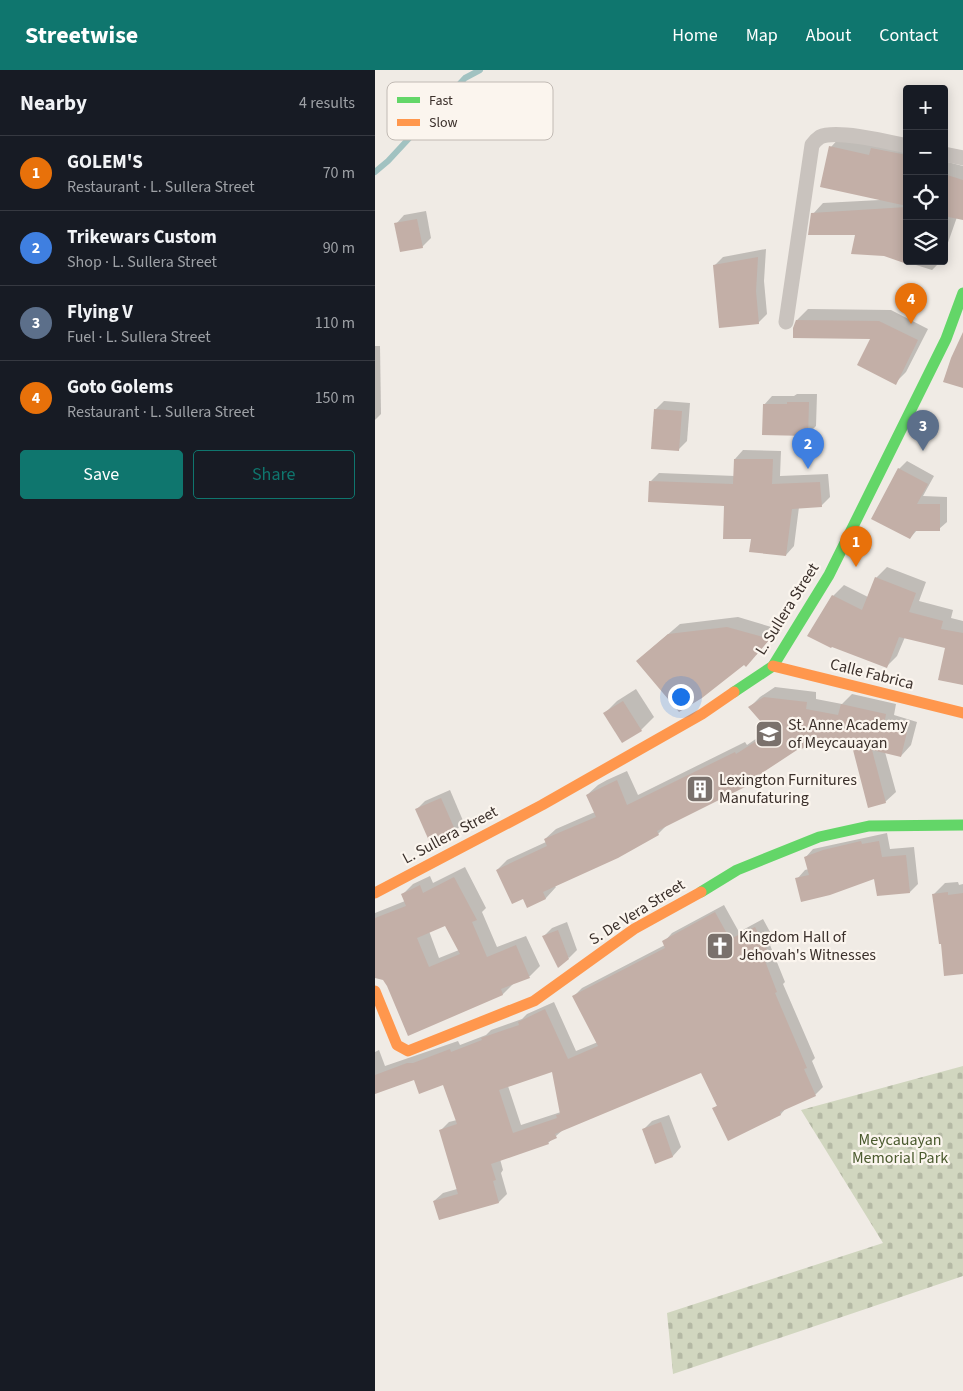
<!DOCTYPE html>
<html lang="en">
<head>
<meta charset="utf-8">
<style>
  body { margin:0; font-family:"Source Sans 3",sans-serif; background:#242831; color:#f1f3f6 }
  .controls { position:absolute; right:15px; top:15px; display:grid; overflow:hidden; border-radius:5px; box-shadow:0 2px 12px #0003 }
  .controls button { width:45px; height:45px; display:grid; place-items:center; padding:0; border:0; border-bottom:1px solid #363941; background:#171b24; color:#f1f3f6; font:25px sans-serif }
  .you { position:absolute; left:305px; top:626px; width:18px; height:18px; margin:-12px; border:4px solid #fff; border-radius:50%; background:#1a73e8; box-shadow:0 0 0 8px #1a73e833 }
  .badge { display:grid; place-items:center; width:32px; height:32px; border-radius:50%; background:#0f766e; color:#fff; font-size:16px; font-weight:700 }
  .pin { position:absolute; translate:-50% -41px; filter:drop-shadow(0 1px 2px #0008) }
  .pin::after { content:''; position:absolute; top:26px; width:18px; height:15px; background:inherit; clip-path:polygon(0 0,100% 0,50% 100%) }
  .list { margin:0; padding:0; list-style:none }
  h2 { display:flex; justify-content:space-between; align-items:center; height:65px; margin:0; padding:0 20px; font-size:21px }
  h2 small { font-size:16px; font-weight:400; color:#9ea1a6 }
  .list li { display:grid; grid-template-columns:32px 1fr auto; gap:15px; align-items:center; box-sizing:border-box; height:75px; padding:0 20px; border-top:1px solid #363941 }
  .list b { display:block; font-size:19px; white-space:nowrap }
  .list p { margin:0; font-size:16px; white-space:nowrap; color:#9ea1a6 }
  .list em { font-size:16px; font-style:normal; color:#9ea1a6 }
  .actions { display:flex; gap:10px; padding:15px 20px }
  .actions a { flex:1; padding:11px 0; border:1px solid #0f766e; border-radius:5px; text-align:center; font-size:18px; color:#0f766e }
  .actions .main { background:#0f766e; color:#fff }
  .icon { flex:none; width:28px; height:28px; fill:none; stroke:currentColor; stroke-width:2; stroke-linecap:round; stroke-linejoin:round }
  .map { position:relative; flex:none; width:588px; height:1321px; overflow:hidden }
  header { display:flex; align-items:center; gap:30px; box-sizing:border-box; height:70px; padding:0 25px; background:#0f766e; color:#fff }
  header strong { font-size:24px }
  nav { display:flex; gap:28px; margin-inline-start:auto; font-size:18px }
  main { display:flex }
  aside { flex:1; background:#171b24 }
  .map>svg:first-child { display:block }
</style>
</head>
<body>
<header>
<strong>Streetwise</strong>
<nav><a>Home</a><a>Map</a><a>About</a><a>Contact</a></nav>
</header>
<main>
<aside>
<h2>Nearby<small>4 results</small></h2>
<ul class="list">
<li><span class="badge" style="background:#e8710a">1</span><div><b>GOLEM'S</b><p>Restaurant · L. Sullera Street</p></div><em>70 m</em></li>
<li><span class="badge" style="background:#3f7fe0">2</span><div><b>Trikewars Custom</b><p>Shop · L. Sullera Street</p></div><em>90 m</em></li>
<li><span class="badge" style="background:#5c6f8a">3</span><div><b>Flying V</b><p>Fuel · L. Sullera Street</p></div><em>110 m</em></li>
<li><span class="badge" style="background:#e8710a">4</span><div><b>Goto Golems</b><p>Restaurant · L. Sullera Street</p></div><em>150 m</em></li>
</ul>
<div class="actions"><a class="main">Save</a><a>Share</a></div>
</aside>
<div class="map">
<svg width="588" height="1321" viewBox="0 0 588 1321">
  <defs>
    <pattern id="cemetery-stones" width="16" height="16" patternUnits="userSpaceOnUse" patternTransform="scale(1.25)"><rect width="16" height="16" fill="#d1d6bf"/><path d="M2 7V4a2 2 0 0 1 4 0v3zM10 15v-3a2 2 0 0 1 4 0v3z" fill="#b4b8a4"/></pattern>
  </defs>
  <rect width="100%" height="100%" fill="#f0ebe5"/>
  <polygon fill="url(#cemetery-stones)" points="588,996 588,1206 298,1304 292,1243 508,1173 426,1040"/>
  <g fill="#0003" fill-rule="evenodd">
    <polygon points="466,66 532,73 532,191 566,191 557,200 509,185 482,164 438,144 448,133 505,130 456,77"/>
    <polygon points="569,91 588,96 588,149 582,147 569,184"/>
    <polygon points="51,141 56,168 47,177 21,154 29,145"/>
    <polygon points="391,179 389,211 392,244 383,253 339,196 348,187"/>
    <polygon points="433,239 516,240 553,259 531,302 520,313 497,268 422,250"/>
    <polygon points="0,276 5,276 6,344 0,350"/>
    <polygon points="422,324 442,324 441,356 432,365 389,335 397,326 419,326"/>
    <polygon points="289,331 315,333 312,371 303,380 280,340"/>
    <polygon points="368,380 406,381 405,406 453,404 455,427 446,436 424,437 419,476 411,485 377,468 351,434 276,411 284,403 360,406 360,389"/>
    <polygon points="532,391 559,406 548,426 572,427 572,452 564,459 543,459 535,468 524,399"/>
    <polygon points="512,497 551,512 544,531 578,540 576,548 588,551 588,614 571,577 530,567 522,586 512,596 458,526 469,515 493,527 501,508"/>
    <polygon points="363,547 403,559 381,585 262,591 305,554"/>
    <polygon points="400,617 441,622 441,629 467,634 477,624 521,634 519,645 542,652 536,675 526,686 510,682 521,722 510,732 478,675 439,666 428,677 421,678 386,703 376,713 293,754 283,764 180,816 181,817 171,828 153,836 148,828 122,800 132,790 171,772 170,769 181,759 220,742 212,725 223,715 232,710 252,701 263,725 370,672 372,675 395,659 375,637 385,627"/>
    <polygon points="261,619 279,647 266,660 248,671 230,643 242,631"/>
    <polygon points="75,720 89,753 80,761 42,739 50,731"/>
    <polygon points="512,763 515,779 539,777 543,814 535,822 500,807 422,809 430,800 434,799 430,788 438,779"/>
    <path d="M90,797L111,838L107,842L122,877L151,866L165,896L155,906L139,913L128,924L33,964L13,915L8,909L0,905V843L30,831L28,824L38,814L55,806L58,813ZM71,854L84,880L64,888L54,861Z"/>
    <polygon points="583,812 584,815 588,814 588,902 567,872 559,824 570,813"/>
    <path d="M349,835L364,862L388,849L400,871L395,875L410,912L408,914L440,988L437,991L448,1017L440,1025L412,1037L406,1044L353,1069L339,1038L343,1035L327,1001L189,1059L173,1073L125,1089L128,1100L126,1103L132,1124L124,1132L59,1131L68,1123L82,1119L66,1060L74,1052L82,1050L68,1013L39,1008L0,1019V982L4,980L10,996L83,971L85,975L111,965L116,960L147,949L152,944L179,932L201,981L223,972L199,926L207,918L290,875L289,872L297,863ZM178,1000L186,1042L146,1055L133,1016Z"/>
    <polygon points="192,852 202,880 194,888 168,867 177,858"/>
    <polygon points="294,1045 306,1077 298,1086 280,1092 268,1060 277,1051"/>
  </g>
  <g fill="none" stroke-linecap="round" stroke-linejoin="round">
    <polyline stroke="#a1c2c1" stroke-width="6" points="0,102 13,91 90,8 105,0"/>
  </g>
  <g fill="#c3afa7" fill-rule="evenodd">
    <polygon points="454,76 494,85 496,78 532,85 532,136 445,117"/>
    <polygon points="569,104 588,110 588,150 569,146"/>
    <polygon points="532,137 532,194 509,186 476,184 480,165 433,165 436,143"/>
    <polygon points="42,149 48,178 25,182 19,153"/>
    <polygon points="383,187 381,221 384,254 344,258 338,195"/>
    <polygon points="421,250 504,251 543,270 521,315 482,295 495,269 418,268 418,258"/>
    <polygon points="588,262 588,318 568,312 576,288"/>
    <polygon points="412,332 434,332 433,366 387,365 388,334 412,334"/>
    <polygon points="279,339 307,341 304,381 276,379"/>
    <polygon points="359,389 398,389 397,414 445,412 447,437 417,439 411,486 374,482 376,469 348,469 349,436 273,432 274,411 358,414"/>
    <polygon points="523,398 553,414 542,434 565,434 565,461 540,461 535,469 496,449"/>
    <polygon points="500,507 541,523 534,542 568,551 566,559 588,563 588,615 563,610 570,578 524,567 512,598 457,577 456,578 432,566 457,525 487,540"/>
    <polygon points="352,557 395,569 371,597 369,595 327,628 304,642 261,591 293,564"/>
    <polygon points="389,627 432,632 431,639 463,645 466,634 511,644 509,655 532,662 526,687 497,680 511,733 493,738 477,676 430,665 429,678 422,680 375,711 376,714 282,761 284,765 243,788 168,822 171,829 152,838 148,829 137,834 121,800 172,776 169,769 221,747 211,725 242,710 252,735 360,682 361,684 395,662 373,637"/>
    <polygon points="248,631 267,661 247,673 228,643"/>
    <polygon points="66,728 81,762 55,773 40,739"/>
    <polygon points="486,771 487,774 504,771 507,787 531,785 535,823 502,826 499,809 455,825 426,832 420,808 434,805 429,787 448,780"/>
    <path d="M79,807L102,850L97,852L112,887L141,875L155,908L126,919L128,925L33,966L12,916L8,910L0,908V848L31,836L26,824L35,820L45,815L48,823ZM70,856L85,884L54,897L42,868Z"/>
    <polygon points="573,822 573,825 588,823 588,904 569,906 566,874 564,874 557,824"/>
    <path d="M340,842L355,869L380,857L392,880L387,883L402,922L400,923L432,998L429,999L441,1026L405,1042L406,1045L353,1071L337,1038L342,1036L326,1003L180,1064L182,1068L173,1072L174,1074L116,1094L121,1110L118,1111L124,1133L64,1150L58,1131L83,1124L64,1060L82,1054L68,1015L44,1024L39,1010L0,1024V1005L32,993H38L75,979L76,982L107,970L106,968L144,955L143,952L170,939L193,989L223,976L197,926L290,878L287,871ZM177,1002L185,1044L181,1045L182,1048L138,1063L124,1020Z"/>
    <polygon points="183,860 194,889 183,898 167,866"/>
    <polygon points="286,1052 298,1087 280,1094 267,1059"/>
  </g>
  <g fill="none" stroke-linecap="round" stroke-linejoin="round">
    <g stroke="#c9c3be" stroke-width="15">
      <polyline points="569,84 588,88"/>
      <path d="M411,252L437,75C439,72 442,69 445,67C461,59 514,72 532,76"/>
    </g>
    <g stroke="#63d668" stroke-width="11">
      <polyline points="359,622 398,596 454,505 571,269 588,223"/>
      <polyline points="326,822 362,800 444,767 494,756 588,755"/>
    </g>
    <g stroke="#ff974d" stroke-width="11">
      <polyline points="398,596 588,643"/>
      <polyline points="0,823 167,735 327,644 359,622"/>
      <polyline points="0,921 22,975 33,981 159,931 259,859 326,822"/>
    </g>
  </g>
  <defs>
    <g id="school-square" transform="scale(1.4375)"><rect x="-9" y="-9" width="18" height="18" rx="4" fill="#7a716c" stroke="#fbf5ee"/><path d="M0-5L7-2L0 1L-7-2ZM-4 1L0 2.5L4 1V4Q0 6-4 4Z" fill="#fff"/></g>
    <g id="building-square" transform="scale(1.4375)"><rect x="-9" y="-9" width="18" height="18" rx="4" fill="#7a716c" stroke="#fbf5ee"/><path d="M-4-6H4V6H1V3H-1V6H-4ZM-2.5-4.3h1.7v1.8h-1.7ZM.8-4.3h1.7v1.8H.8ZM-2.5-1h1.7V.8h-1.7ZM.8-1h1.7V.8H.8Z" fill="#fff"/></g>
    <g id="church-square" transform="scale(1.4375)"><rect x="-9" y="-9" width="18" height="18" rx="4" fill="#7a716c" stroke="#fbf5ee"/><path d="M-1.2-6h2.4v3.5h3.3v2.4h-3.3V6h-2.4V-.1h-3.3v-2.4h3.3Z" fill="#fff"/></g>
  </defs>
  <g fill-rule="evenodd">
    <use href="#school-square" x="394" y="664"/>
    <use href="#building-square" x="325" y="719"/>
    <use href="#church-square" x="345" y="876"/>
  </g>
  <g text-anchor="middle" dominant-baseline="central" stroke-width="4.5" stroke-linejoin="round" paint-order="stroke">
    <g font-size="16" fill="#3b302b" stroke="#fbf5ee">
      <text transform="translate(412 539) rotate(-58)">L. Sullera Street</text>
      <text transform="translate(497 604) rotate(14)">Calle Fabrica</text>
      <text transform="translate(75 765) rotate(-28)">L. Sullera Street</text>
      <text transform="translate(262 842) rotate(-32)">S. De Vera Street</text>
    </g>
    <g font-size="16" fill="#3b302b" stroke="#fbf5ee" text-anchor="start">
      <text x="413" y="655">St. Anne Academy<tspan x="413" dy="18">of Meycauayan</tspan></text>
      <text x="344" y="710">Lexington Furnitures<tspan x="344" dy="18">Manufaturing</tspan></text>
      <text x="364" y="867">Kingdom Hall of<tspan x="364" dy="18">Jehovah's Witnesses</tspan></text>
    </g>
    <g font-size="16" fill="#4a5a2e" stroke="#fbf5ee">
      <text x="525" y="1070">Meycauayan<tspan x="525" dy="18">Memorial Park</tspan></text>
    </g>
  </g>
  <rect x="12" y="12" width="166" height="58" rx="8" fill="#fbf5ee" stroke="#c1bab4" stroke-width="1"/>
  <rect x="22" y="27" width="23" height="6" fill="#63d668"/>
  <rect x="22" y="49" width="23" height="7" fill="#ff974d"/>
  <g font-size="14" fill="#3b302b">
    <text x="54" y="35">Fast</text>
    <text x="54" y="57">Slow</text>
  </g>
</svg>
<div class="controls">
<button>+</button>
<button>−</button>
<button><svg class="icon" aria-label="locate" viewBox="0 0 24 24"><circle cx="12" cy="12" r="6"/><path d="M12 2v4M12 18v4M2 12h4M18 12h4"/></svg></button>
<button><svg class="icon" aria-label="layers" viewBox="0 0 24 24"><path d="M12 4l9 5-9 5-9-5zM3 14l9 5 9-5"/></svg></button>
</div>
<div class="you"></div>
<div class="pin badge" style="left:481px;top:497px;background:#e8710a">1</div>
<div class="pin badge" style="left:433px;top:399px;background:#3f7fe0">2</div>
<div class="pin badge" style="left:548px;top:381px;background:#5c6f8a">3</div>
<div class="pin badge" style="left:536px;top:254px;background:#e8710a">4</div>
</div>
</main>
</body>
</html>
